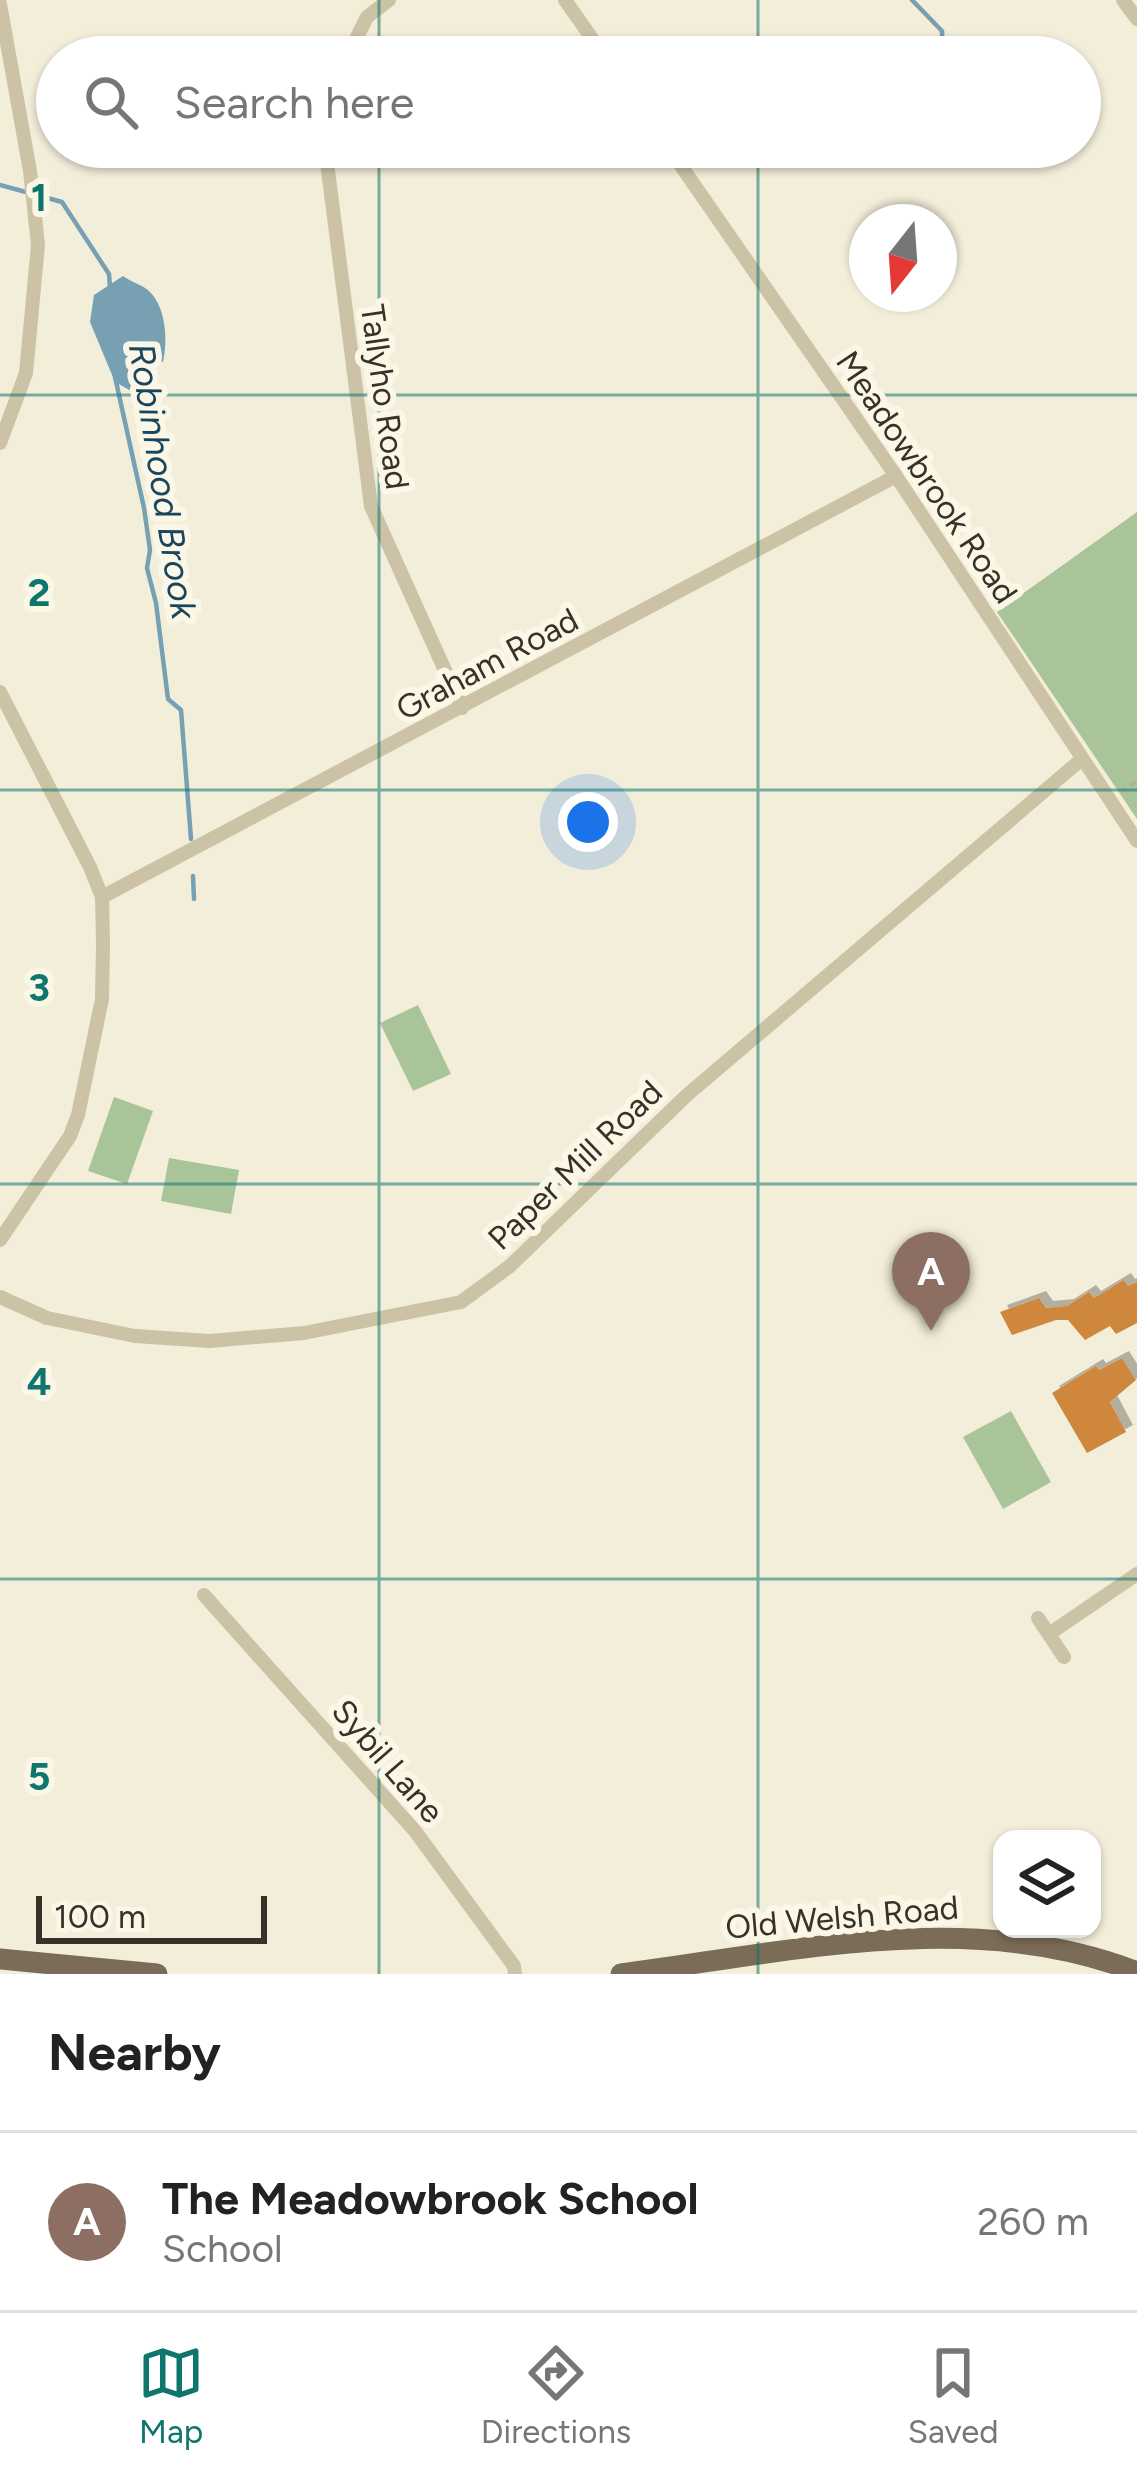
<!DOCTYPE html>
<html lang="en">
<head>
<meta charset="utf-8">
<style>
  body { margin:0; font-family:Figtree,sans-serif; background:#f2f2f2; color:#222 }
  .controls { position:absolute; right:36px; bottom:36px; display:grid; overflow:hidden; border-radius:24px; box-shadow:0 3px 9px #0004 }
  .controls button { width:108px; height:108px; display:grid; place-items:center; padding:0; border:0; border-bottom:3px solid #e0e0e0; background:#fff; color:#222; font:60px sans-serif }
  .compass { position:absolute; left:849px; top:204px; width:108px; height:108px; border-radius:50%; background:#fff; box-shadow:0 3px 9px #0004; rotate:197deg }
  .scale { position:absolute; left:36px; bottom:30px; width:231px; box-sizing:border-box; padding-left:12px; border:6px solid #373127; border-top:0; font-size:33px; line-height:42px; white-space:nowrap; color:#373127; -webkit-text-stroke:9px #fbf7e7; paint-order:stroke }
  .you { position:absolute; left:588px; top:822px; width:42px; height:42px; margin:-30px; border:9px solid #fff; border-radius:50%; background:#1a73e8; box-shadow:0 0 0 18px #1a73e833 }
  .badge { display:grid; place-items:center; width:78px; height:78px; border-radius:50%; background:#0f766e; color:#fff; font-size:39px; font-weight:700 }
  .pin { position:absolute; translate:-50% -99px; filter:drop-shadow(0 3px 6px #0008) }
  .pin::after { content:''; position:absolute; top:63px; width:42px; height:36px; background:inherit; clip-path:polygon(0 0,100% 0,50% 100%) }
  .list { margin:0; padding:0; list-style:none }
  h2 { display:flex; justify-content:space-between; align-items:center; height:156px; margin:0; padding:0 48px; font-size:51px }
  h2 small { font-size:39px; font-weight:400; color:#767676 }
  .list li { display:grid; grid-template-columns:78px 1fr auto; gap:36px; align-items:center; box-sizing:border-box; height:180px; padding:0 48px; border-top:3px solid #e0e0e0 }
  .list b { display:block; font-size:45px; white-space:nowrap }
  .list p { margin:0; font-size:39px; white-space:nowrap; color:#767676 }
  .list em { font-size:39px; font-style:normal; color:#767676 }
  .icon { flex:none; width:66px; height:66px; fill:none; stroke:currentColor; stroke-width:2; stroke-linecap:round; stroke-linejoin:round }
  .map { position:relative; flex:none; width:1137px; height:1974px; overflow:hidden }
  .search { position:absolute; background:#fff; box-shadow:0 3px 9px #0004; left:36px; right:36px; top:36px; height:132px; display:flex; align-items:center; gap:30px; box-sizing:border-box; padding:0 42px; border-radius:66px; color:#767676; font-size:45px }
  .sheet { height:336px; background:#fff }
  nav { display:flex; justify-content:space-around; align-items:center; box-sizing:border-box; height:168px; border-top:3px solid #e0e0e0; background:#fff; font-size:33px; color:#767676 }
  nav a { display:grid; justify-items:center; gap:6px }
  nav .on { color:#0f766e }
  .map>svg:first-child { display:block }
</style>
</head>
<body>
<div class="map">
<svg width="1137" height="1974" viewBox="0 0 1137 1974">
  <defs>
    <filter id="shadow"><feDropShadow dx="7" dy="-7" stdDeviation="0" flood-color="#0004"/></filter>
  </defs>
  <rect width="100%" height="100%" fill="#f3eeda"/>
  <g fill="#aac499">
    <polygon points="1137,512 1137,819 997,612"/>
    <polygon points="418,1005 451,1074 413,1091 380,1023"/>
    <polygon points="114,1097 153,1111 127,1184 88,1171"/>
    <polygon points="169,1158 239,1170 231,1214 161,1201"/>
    <polygon points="1011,1411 1051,1482 1003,1509 963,1437"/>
  </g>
  <path fill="#77a0b3" d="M123,276C132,283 142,284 150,292C166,308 168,341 163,362L152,359L141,365L136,374L141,384L133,392L115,382L90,322L94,295Z"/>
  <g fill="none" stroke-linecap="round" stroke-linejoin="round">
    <g stroke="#77a0b3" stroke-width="4.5">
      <polyline points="912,0 942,31 943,57"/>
      <polyline points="0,185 62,202 109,274 110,288"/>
      <polyline points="115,377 144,508 150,550 147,568 156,603 168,699 181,710 191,839"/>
      <polyline points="193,876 194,899"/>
    </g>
  </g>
  <g fill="#cf873d" filter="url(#shadow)">
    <polygon points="1124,1280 1128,1286 1137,1282 1137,1323 1116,1334 1110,1326 1085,1340 1068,1320 1056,1320 1012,1335 1000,1312 1039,1298 1046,1308 1067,1306 1089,1292 1094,1298"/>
    <polygon points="1122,1358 1136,1380 1110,1402 1126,1432 1087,1453 1052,1393 1096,1366 1099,1370"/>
  </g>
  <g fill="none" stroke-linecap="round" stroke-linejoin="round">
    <polyline stroke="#b8ac8f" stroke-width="3" stroke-dasharray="6 6" stroke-linecap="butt" points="1121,792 1137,781"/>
    <g stroke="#ccc2a5" stroke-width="14">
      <polyline points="565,0 605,57"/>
      <polyline points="1123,0 1137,19"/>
      <polyline points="0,4 30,171 38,245 26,373 0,443"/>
      <polyline points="347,57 367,17 389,0"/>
      <polyline points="325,147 371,506 462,708"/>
      <polyline points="668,147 896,476 1137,841"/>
      <polyline points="0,692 90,867 102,897 103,944 102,999 78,1115 70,1136 0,1240"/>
      <polyline points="102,897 896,476"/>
      <polyline points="0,1297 47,1318 135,1336 210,1341 304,1333 461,1302 510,1266 687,1095 1082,759"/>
      <polyline points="204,1595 415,1831 514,1966 515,1974"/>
      <polyline points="1038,1618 1064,1657"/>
      <polyline points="1049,1634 1137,1574"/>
    </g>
    <g stroke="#7b6c57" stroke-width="21">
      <polyline points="0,1959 157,1974"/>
      <path d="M621,1974C791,1952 971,1907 1137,1972"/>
    </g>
  </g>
  <path fill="none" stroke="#0f766e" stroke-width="3" stroke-opacity="0.55" d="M379,0V57M758,0V57M379,147V1974M758,147V1974M0,395H1137M0,790H1137M0,1184H1137M0,1579H1137"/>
  <g text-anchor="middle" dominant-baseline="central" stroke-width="12" stroke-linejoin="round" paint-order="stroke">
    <g font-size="33" fill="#373127" stroke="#fbf7e7">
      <text transform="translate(385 397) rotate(82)">Tallyho Road</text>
      <text transform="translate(927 477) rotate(56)">Meadowbrook Road</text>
      <text transform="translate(487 664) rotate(-28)">Graham Road</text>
      <text transform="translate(575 1165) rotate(-44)">Paper Mill Road</text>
      <text transform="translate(388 1761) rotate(49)">Sybil Lane</text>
      <text transform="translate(842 1917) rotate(-5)">Old Welsh Road</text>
    </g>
    <g font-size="36" font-style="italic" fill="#19465c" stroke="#fbf7e7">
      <text transform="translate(163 481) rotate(81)">Robinhood Brook</text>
    </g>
  </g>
  <g font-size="39" text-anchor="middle" font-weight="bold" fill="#0f766e" stroke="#fbf7e7" stroke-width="12" stroke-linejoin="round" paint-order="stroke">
    <text x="39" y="211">1</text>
    <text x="39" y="606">2</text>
    <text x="39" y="1001">3</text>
    <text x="39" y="1395">4</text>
    <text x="39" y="1790">5</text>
  </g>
</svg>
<div class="controls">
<button><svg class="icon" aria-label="layers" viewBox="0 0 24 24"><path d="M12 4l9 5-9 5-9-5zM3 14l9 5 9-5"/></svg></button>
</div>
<svg class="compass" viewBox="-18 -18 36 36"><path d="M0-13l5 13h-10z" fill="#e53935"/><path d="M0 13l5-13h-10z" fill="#767676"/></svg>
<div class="scale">100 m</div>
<div class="you"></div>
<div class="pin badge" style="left:931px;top:1331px;background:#8d6e63">A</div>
<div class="search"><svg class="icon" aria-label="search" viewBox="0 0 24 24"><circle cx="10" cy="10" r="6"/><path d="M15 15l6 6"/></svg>Search here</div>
</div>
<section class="sheet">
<h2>Nearby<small></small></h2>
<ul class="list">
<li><span class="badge" style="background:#8d6e63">A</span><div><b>The Meadowbrook School</b><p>School</p></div><em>260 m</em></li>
</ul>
</section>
<nav>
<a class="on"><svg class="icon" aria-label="map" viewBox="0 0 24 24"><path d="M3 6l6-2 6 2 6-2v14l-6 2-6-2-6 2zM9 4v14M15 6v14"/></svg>Map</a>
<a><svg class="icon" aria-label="directions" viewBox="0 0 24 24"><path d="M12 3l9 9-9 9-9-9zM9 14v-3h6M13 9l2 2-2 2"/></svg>Directions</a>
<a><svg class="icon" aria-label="saved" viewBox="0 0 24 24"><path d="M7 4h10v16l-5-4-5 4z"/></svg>Saved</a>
</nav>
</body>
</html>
